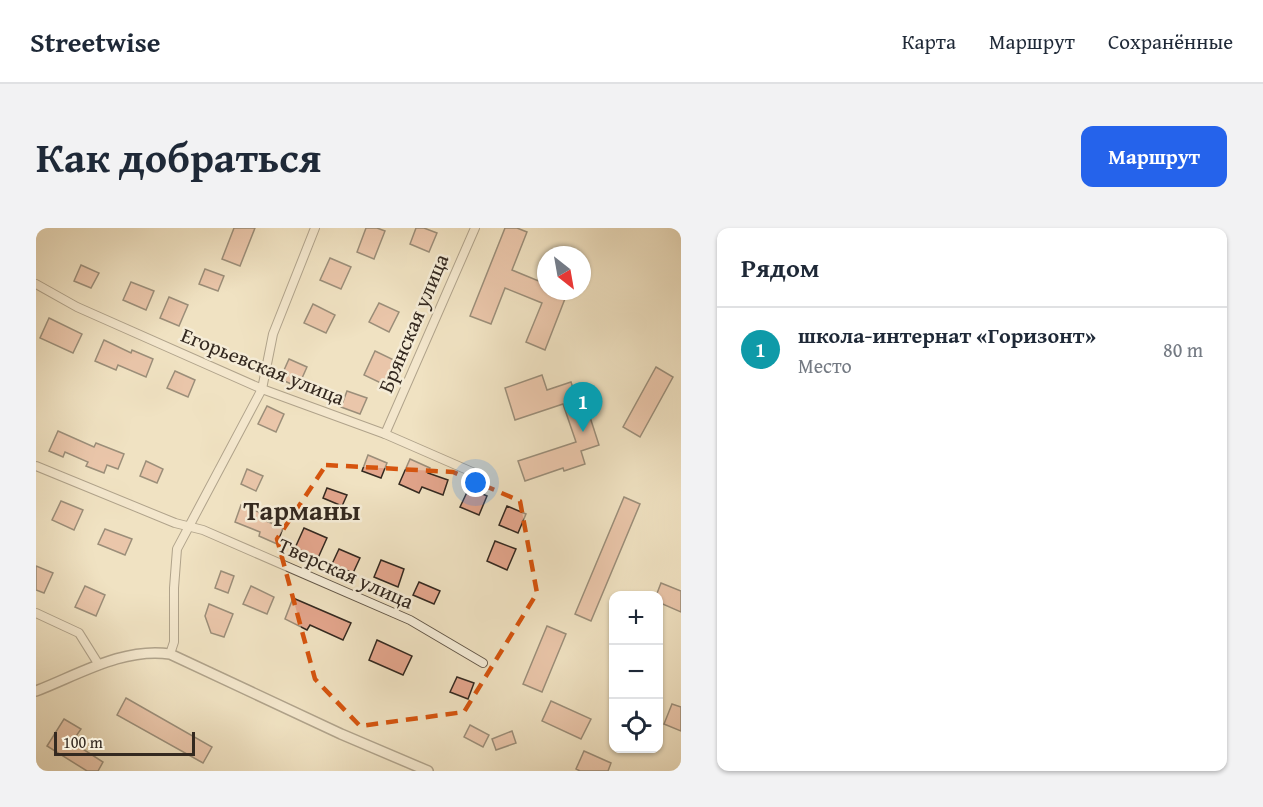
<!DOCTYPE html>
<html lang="ru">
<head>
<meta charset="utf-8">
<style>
  body { margin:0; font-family:"Gentium Book Plus",serif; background:#f2f2f3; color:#1f2937 }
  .controls { position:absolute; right:18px; bottom:18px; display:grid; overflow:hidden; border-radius:12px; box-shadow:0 2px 4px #0004 }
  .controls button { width:54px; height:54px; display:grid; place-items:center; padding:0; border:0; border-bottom:2px solid #e0e1e3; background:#fff; color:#1f2937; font:30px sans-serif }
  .compass { position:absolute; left:501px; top:18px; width:54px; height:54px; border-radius:50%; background:#fff; box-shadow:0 2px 4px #0004; rotate:149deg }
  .scale { position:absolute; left:18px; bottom:15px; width:141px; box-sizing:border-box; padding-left:6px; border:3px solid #342920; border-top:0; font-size:16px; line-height:21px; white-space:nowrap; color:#342920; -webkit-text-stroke:4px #f5ecd7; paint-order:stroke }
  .you { position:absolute; left:440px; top:255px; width:21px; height:21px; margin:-15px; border:4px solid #fff; border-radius:50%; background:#1a73e8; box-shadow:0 0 0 9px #1a73e833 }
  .badge { display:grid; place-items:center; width:39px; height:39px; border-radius:50%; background:#2563eb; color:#fff; font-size:20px; font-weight:700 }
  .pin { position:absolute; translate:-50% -50px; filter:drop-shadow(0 2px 3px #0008) }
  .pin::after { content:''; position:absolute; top:32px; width:21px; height:18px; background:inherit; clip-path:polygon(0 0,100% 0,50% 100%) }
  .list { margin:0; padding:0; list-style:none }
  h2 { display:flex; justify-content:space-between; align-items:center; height:78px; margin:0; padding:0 24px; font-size:26px }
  h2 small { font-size:20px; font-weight:400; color:#747a83 }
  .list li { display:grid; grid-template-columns:39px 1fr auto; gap:18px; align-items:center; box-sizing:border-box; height:84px; padding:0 24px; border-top:2px solid #e0e1e3 }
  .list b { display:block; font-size:22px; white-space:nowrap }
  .list p { margin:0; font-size:20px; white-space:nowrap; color:#747a83 }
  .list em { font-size:20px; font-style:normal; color:#747a83 }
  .icon { flex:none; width:33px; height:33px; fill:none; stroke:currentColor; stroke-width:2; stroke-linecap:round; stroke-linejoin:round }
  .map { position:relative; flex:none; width:645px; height:543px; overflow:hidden; border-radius:12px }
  header { display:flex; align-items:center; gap:36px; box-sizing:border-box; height:84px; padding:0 30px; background:#fff; border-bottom:2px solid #e0e1e3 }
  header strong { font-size:28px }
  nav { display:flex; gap:33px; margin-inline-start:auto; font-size:21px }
  .intro { display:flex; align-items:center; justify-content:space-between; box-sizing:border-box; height:144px; padding:0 36px }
  h1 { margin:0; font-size:42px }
  .button { padding:15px 27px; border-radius:12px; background:#2563eb; color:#fff; font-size:21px; font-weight:700 }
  main { display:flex; gap:36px; padding:0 36px }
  aside { flex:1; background:#fff; border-radius:12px; box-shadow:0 2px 4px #0004 }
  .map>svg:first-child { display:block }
</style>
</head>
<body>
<header>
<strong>Streetwise</strong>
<nav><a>Карта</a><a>Маршрут</a><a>Сохранённые</a></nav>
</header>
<div class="intro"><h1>Как добраться</h1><a class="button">Маршрут</a></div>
<main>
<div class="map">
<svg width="645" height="543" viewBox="0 0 645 543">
  <rect width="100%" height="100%" fill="#f0e2c2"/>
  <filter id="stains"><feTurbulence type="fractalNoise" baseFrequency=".00333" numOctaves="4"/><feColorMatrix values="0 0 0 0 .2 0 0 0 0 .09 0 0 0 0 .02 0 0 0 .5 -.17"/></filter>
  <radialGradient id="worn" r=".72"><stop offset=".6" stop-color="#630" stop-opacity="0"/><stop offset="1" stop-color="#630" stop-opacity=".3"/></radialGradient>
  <g fill="#e3a58c" stroke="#342920" stroke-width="1.5">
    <polygon points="198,0 219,0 204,38 186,31"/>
    <polygon points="330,0 341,0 349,3 338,31 321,24"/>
    <polygon points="380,0 388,0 401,5 393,24 374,16"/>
    <polygon points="469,0 481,0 491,4 476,42 510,56 510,63 532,63 509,122 490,114 506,75 469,60 455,96 434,88"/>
    <polygon points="294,30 315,39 305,61 284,52"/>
    <polygon points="45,37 63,45 55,60 38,53"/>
    <polygon points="169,41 188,48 182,63 163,56"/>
    <polygon points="95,54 118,63 110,82 87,72"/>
    <polygon points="133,69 152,77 143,98 124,90"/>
    <polygon points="343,75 363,84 353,104 333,94"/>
    <polygon points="277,76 299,87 290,105 268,95"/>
    <polygon points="13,90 46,106 37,125 4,110"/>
    <polygon points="68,112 95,125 96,122 117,131 110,149 82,137 80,142 59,133"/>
    <polygon points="339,123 360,133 349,157 328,147"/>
    <polygon points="253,131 271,139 262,159 244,151"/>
    <polygon points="620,139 637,149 604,209 587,199"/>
    <polygon points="139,143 159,152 152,169 131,160"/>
    <polygon points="506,147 511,162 535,154 537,160 544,158 563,217 545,223 549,236 528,243 527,240 489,253 482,233 540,214 527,176 479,192 469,160"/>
    <polygon points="311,163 331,170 324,186 305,179"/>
    <polygon points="231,178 248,186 240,204 222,196"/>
    <polygon points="22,203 58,219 60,215 88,226 82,241 71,237 68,245 50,238 52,234 29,224 27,229 13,223"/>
    <polygon points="332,227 351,235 345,250 326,243"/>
    <polygon points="374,231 394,240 392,245 412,252 407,267 386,259 383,265 363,256"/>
    <polygon points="110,233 127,241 121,255 104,248"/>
    <polygon points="211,241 227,248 220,263 205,256"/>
    <polygon points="291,260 311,267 306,278 287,270"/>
    <polygon points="433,260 451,268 443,287 424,279"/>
    <polygon points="588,269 604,276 555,393 539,386"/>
    <polygon points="25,273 47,282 38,302 16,292"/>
    <polygon points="205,277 225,285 223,290 247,300 241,316 223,308 224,304 199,294"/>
    <polygon points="471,278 490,286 482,305 463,297"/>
    <polygon points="268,300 291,310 282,330 259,320"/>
    <polygon points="69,301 96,311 89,327 62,316"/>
    <polygon points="459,313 480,321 471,342 451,333"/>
    <polygon points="303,321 324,330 317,345 296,336"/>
    <polygon points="345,332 368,341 362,359 338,349"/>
    <polygon points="0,338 17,345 8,365 0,362"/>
    <polygon points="185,343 198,348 192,365 179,360"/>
    <polygon points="383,354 404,363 398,376 377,367"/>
    <polygon points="625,355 645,363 645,384 622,374 622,368 620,368"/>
    <polygon points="49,358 69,367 60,388 39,379"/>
    <polygon points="215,358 238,369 231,386 207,376"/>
    <polygon points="257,370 315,395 307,412 274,397 271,402 249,391"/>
    <polygon points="173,376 197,386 188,409 175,405 169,388"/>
    <polygon points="511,398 530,406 506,464 487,456"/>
    <polygon points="341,412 376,428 367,447 333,432"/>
    <polygon points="421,449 438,455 432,471 414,464"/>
    <polygon points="90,470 176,519 167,535 81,487"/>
    <polygon points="515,473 555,491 545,511 506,493"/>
    <polygon points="636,476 645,479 645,503 628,496"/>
    <polygon points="28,491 45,501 36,514 67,534 62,543 51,543 11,518"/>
    <polygon points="434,497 453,507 447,519 428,509"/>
    <polygon points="476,503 480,515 460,522 456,511"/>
    <polygon points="548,523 575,535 572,543 544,543 540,541"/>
  </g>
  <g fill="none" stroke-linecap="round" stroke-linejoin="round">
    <g stroke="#635748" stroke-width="10">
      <g id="minor">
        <polyline points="0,56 41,79 226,161 349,206 443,247"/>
        <polyline points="349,206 439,0"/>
        <polyline points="0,238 139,295 167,302 374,392 447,435"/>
        <polyline points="0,385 43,405 63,437"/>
        <polyline points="134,426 138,414 138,360 141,321 226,161 237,106 279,0"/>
      </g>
    </g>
    <g stroke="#635748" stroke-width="12">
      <path id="tertiary" d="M0,463C42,447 87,419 134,426L305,506L392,543"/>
    </g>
    <use href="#minor" stroke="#f5ecd7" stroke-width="8"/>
    <use href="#tertiary" stroke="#f5ecd7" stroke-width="9"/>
  </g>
  <path d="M0 0H645V543H0ZM290,237L417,244L484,273L501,365L428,484L324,498L279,451L241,311Z" fill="#f0e2c2" fill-opacity=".55" fill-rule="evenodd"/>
  <path fill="none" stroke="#d6540e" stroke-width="4.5" stroke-dasharray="12 8" stroke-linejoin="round" d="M290,237L417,244L484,273L501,365L428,484L324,498L279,451L241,311Z"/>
  <g text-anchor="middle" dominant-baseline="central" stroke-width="5" stroke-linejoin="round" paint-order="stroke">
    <g font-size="21" fill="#342920" stroke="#f5ecd7">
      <text transform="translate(377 95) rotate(-67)">Брянская улица</text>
      <text transform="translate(227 138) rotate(22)">Егорьевская улица</text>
      <text transform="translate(310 345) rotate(24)">Тверская улица</text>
    </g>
    <g font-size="27" font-weight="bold" fill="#342920" stroke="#f5ecd7">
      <text x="266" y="282">Тарманы</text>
    </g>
  </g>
  <rect width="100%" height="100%" filter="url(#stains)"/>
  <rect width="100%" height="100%" fill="url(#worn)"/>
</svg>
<div class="controls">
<button>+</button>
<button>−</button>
<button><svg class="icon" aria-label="locate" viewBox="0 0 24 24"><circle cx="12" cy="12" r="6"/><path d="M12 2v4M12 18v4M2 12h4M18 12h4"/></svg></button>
</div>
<svg class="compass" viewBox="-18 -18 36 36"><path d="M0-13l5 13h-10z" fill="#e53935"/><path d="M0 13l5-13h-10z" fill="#747a83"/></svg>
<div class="scale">100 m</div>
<div class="you"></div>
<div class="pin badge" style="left:547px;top:204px;background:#0f9aa8">1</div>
</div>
<aside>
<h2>Рядом<small></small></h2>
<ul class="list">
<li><span class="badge" style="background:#0f9aa8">1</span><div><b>школа-интернат «Горизонт»</b><p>Место</p></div><em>80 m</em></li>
</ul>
</aside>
</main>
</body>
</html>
